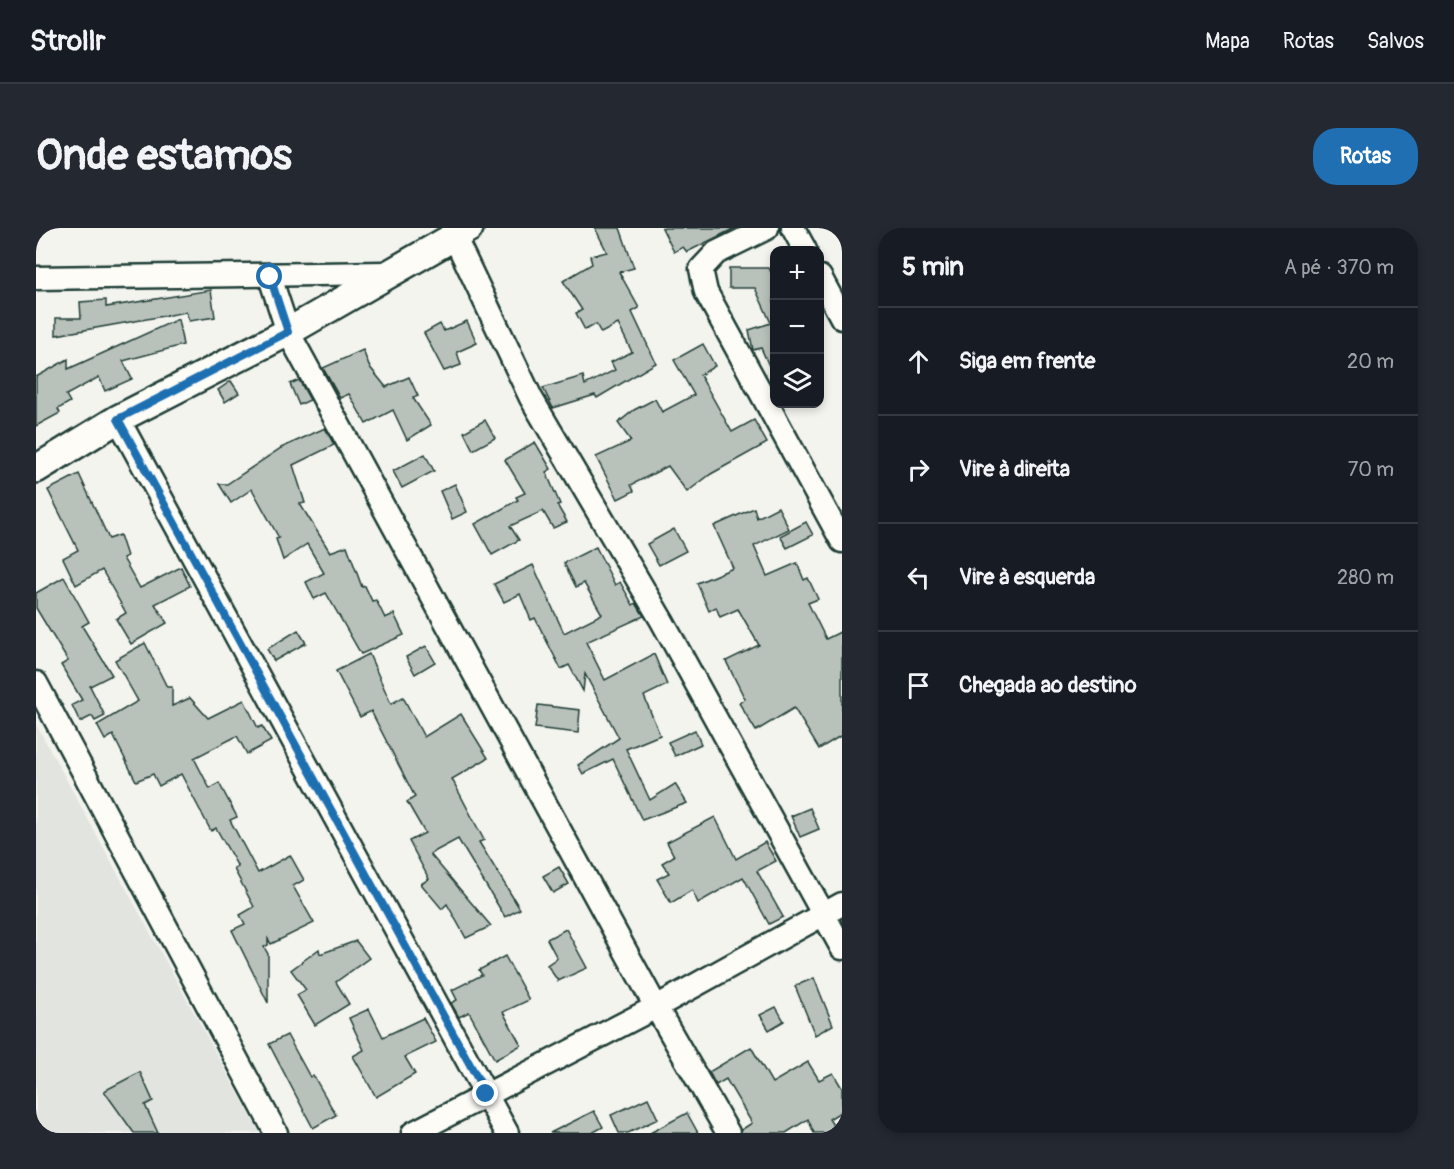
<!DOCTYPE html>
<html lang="pt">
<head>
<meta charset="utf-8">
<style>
  body { margin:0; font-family:Pangolin,sans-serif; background:#242831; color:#f1f3f6 }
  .controls { position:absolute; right:18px; top:18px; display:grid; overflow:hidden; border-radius:12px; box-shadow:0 3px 9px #0003 }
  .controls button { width:54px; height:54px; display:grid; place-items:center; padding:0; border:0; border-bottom:2px solid #363941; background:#171b24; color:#f1f3f6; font:30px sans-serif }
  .stop { position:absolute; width:18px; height:18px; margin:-14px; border:4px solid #1f6fb2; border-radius:50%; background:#fff }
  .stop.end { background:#1f6fb2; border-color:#fff; box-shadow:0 2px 6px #0008 }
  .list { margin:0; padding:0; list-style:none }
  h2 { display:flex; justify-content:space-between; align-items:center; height:78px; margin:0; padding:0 24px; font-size:26px }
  h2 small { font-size:20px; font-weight:400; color:#9ea1a6 }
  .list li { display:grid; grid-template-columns:39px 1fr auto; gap:18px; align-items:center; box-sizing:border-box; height:108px; padding:0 24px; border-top:2px solid #363941 }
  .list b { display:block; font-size:22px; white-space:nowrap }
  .list em { font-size:20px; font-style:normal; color:#9ea1a6 }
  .icon { flex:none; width:33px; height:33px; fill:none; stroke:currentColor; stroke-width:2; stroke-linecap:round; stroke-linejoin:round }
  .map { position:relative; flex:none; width:806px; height:905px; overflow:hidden; border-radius:24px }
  header { display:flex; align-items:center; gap:36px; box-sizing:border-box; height:84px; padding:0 30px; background:#171b24; border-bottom:2px solid #363941 }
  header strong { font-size:28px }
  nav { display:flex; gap:33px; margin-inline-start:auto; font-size:21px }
  .intro { display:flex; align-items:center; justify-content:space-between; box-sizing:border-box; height:144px; padding:0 36px }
  h1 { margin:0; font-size:42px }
  .button { padding:15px 27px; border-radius:24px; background:#1f6fb2; color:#fff; font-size:21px; font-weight:700 }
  main { display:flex; gap:36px; padding:0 36px }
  aside { flex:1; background:#171b24; border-radius:24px; box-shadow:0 3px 9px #0003 }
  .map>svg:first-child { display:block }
</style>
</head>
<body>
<header>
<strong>Strollr</strong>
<nav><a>Mapa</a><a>Rotas</a><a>Salvos</a></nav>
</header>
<div class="intro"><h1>Onde estamos</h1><a class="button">Rotas</a></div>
<main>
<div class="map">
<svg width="806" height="905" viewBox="0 0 806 905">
  <rect width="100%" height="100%" fill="#f4f4ef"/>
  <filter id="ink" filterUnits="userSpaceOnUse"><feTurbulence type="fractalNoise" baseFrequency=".0167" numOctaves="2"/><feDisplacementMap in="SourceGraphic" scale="12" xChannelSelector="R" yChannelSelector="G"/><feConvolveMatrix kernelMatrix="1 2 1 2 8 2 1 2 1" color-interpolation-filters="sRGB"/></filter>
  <g filter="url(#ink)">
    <polygon fill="#e2e5df" points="0,496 224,905 0,905"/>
    <g fill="#b9c1bb" stroke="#1f3d34" stroke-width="1.5">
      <polygon points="559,0 584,0 598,40 583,44 603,80 596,84 620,135 561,170 559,167 517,180 507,160 547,148 549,157 579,142 575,134 596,124 582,96 565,105 560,96 549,102 540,85 546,82 527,53 556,36 554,28 571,24"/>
      <polygon points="626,0 699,0 651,24 647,19 638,24"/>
      <polygon points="693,40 733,40 738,50 738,149 725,120 717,122 713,102 735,95 719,60 693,60"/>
      <polygon points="175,62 179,89 153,93 150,84 20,107 20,90 45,90 44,74 70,72 70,79"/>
      <polygon points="142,91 147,117 87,133 96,151 69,163 63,149 30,167 34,174 22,181 24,185 0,198 0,149 32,131 32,141"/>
      <polygon points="431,93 441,115 421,124 425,137 408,143 388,105 404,96 408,103"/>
      <polygon points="667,116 679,138 664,147 696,204 718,192 731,215 675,246 651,264 632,238 595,257 598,263 582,271 560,229 595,213 582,195 598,182 619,171 626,184 658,167 638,132"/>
      <polygon points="327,122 333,138 350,159 373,149 382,168 377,170 395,197 371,212 357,182 330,196 313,166 304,170 287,140"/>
      <polygon points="263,152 274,172 263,177 254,156"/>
      <polygon points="195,153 203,165 189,174 182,162"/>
      <polygon points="449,192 459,210 437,222 428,204"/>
      <polygon points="289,200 298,217 257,237 269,275 264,276 294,324 311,318 326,359 329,358 336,373 340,372 349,390 358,386 368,407 325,426 290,365 278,371 270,354 288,345 271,316 247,332 240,311 243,310 216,261 195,275 183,256 191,256 245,220"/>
      <polygon points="499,214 515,241 510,244 524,276 521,277 531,294 517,300 507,283 474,298 483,312 456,327 439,296 482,272 480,269 489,265 469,232"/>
      <polygon points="389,226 398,243 366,260 357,243"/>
      <polygon points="43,246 73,311 84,307 91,328 87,330 104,360 145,339 154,358 119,376 131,395 95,416 80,391 90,385 66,342 40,357 27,330 42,322 12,262"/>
      <polygon points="419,256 431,284 416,291 404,263"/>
      <polygon points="742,279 753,301 718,318 731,348 761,335 768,352 772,350 782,371 772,375 790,411 806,403 806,507 783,521 758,480 720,503 703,475 709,471 690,433 723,417 702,381 684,389 680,379 673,383 661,355 697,340 678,298 718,280 721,290"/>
      <polygon points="770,294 777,307 751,320 744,308"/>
      <polygon points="638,301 650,323 623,337 611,316"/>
      <polygon points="560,319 579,357 584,354 597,377 600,375 608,388 550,414 569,452 618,426 631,457 608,468 624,507 590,521 614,572 639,556 651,575 606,592 577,531 547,546 542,537 583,510 549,446 547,463 533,437 525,441 499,390 495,392 484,366 468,374 458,356 497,337 528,405 566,386 548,355 540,359 528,335"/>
      <polygon points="28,349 53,394 46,398 76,447 54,458 69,488 59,493 56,488 44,494 36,477 46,472 25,437 32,433 0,380 0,365"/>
      <polygon points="262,402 270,415 238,433 231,421"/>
      <polygon points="109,415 131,459 136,459 136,478 154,470 172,490 208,472 222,500 226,498 235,513 211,526 201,508 158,530 174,561 183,555 201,589 194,592 222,645 254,627 268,652 257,658 278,695 235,716 232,711 232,717 228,719 232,726 232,775 196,702 209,696 204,687 218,679 198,641 202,639 180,600 175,603 145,546 123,558 117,546 100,553 77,507 69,512 61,497 102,473 79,432"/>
      <polygon points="390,418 399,434 379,446 370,429"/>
      <polygon points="333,426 355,476 367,469 388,509 425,486 452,530 416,551 448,612 443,614 484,681 469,689 422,611 394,626 455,698 430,710 411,676 406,681 385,656 393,651 373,613 389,605 371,574 379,569 335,483 324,489 300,443"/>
      <polygon points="502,477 544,482 542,505 499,500"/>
      <polygon points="659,502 665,516 639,528 632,514"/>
      <polygon points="774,580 783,601 764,609 755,588"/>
      <polygon points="679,589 700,631 729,614 740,633 721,643 747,689 733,696 707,649 662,675 656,662 635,675 621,651 633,645 626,635 638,628 631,614"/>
      <polygon points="523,639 533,656 517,665 507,648"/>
      <polygon points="530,701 551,740 522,753 511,737 521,730 511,711"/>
      <polygon points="320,713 333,730 300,754 313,776 279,797 261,767 270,762 255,742 283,721 284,726"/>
      <polygon points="469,728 493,772 467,784 485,817 459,832 433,784 423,789 415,775 421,772 416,762 446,747 443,742"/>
      <polygon points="778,750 797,797 779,807 759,758"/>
      <polygon points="740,779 748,793 733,802 724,787"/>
      <polygon points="333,781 347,809 387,790 400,814 369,829 379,846 340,869 317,828 328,822 313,790"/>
      <polygon points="251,807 274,849 277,847 300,887 277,900 233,816"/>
      <polygon points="715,819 736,855 772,834 783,852 797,845 806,860 806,883 793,891 802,905 778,905 772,891 750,905 705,905 705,902 716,895 690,851 680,857 673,844"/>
      <polygon points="104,844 117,873 109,877 122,905 98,905 68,863"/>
      <polygon points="612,870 622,891 592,905 583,905 575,887"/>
      <polygon points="558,883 567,899 556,905 514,905"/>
      <polygon points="651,885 662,905 614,905"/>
    </g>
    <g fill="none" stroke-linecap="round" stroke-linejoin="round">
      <g stroke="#1f3d34" stroke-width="27">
        <g id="minor">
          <polyline points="731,0 680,25 665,41 670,64 806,313"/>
          <polyline points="757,0 769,22"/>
          <polyline points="418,8 495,170 626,393 806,720"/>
          <polyline points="234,49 252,104 620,779 692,905"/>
          <polyline points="784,49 806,90"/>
          <polyline points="0,50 350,45"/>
          <polyline points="82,191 471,905"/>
          <polyline points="0,455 240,905"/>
          <polyline points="377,905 620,779 806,676"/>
        </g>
      </g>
      <g stroke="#1f3d34" stroke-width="32">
        <polyline id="tertiary" points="0,241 82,191 252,104 433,0"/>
      </g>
      <use href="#minor" stroke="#fdfcf7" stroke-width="22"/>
      <use href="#tertiary" stroke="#fdfcf7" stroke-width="27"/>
    </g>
  </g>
  <g fill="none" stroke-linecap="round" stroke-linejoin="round" filter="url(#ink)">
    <polyline stroke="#1f6fb2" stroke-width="8" points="234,49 252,104 82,191 450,866"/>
  </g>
</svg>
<div class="controls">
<button>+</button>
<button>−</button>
<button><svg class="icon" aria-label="layers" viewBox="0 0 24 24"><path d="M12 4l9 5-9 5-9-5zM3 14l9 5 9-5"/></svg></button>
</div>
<div class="stop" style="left:234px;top:49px"></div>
<div class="stop end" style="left:450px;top:866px"></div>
</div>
<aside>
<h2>5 min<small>A pé · 370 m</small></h2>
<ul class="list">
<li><svg class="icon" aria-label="ahead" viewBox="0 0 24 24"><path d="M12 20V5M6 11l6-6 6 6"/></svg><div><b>Siga em frente</b></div><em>20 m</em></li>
<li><svg class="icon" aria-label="right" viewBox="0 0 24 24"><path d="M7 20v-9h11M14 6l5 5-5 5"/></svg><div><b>Vire à direita</b></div><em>70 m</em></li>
<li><svg class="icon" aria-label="left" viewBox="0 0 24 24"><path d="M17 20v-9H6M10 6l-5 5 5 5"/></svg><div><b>Vire à esquerda</b></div><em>280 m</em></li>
<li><svg class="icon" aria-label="arrive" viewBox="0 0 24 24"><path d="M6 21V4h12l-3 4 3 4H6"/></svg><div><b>Chegada ao destino</b></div></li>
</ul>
</aside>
</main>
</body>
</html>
